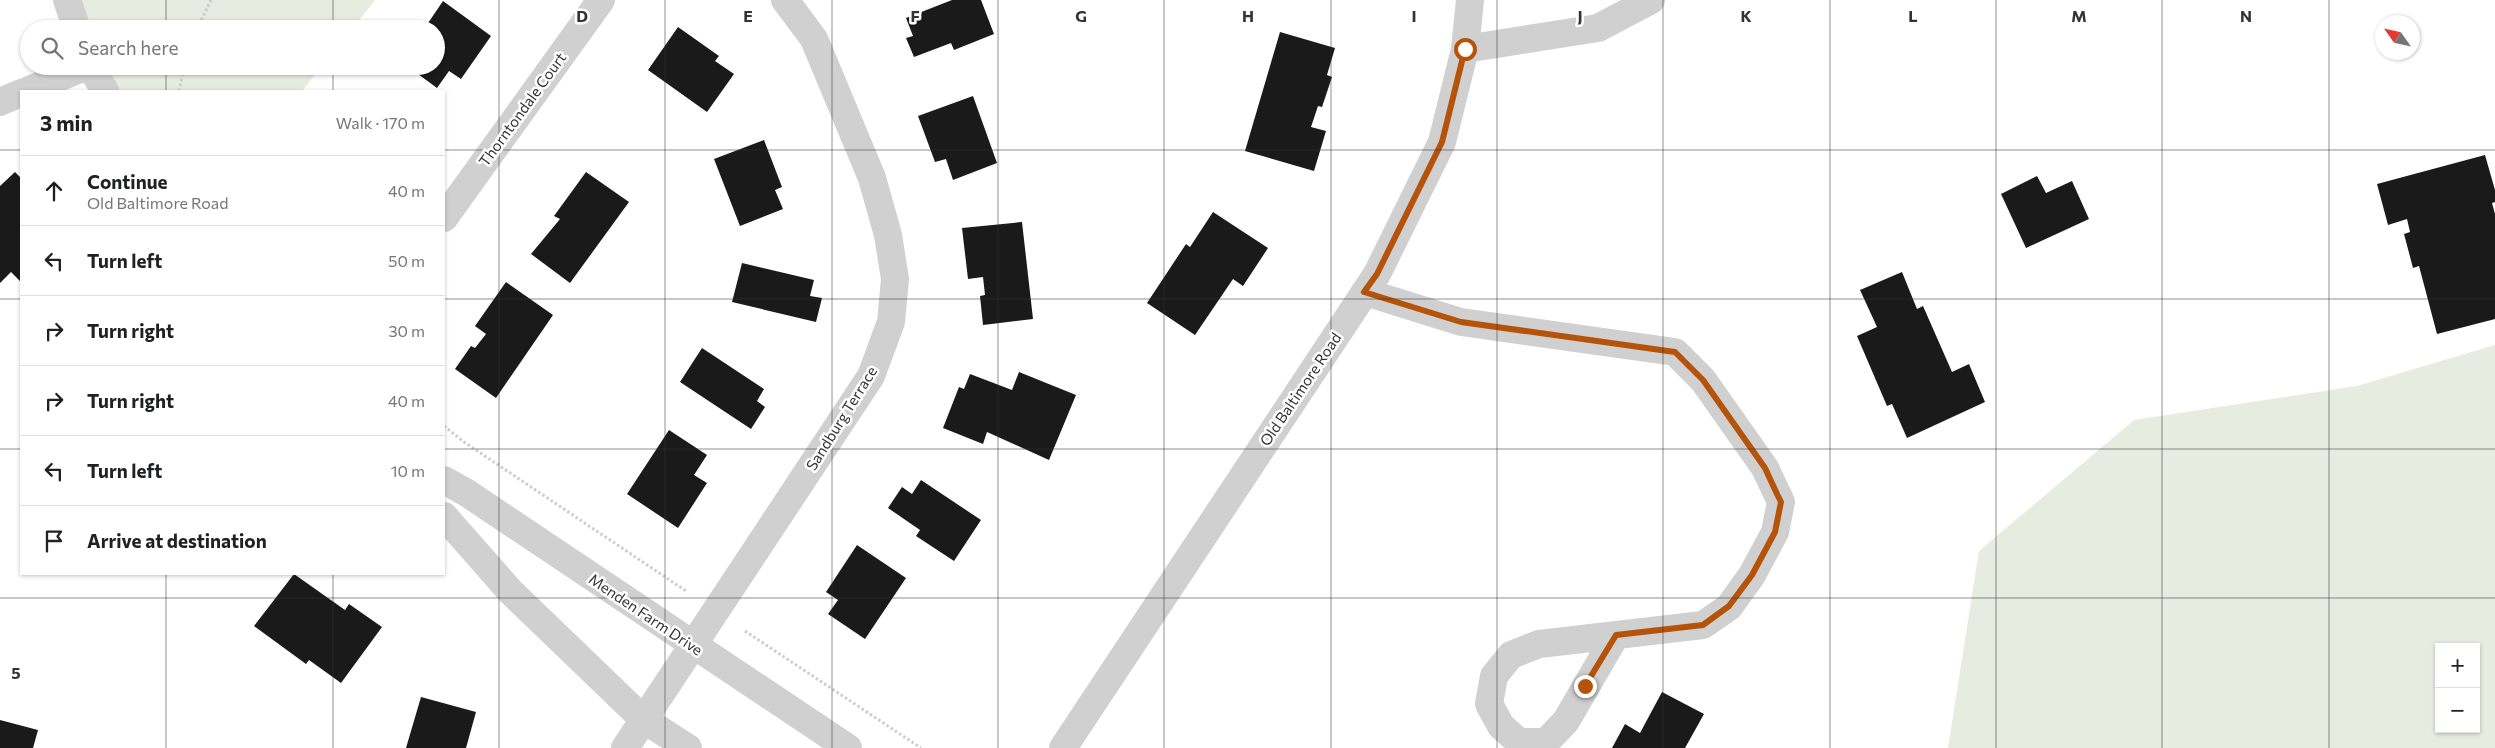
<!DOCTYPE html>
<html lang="en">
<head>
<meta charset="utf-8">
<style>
  body { margin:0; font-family:Commissioner,sans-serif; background:#f2f2f2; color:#202124 }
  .controls { position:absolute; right:15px; bottom:15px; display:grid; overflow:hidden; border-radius:0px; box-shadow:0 1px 4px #0004 }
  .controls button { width:45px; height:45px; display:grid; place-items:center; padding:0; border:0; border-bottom:1px solid #e0e0e0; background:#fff; color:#202124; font:25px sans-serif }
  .compass { position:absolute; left:2375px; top:15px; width:45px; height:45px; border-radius:50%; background:#fff; box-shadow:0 1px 4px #0004; rotate:304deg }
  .stop { position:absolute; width:15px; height:15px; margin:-11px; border:4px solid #b45309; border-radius:50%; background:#fff }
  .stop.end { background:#b45309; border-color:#fff; box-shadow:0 1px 5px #0008 }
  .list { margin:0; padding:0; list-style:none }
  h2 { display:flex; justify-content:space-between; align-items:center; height:65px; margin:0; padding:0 20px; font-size:21px }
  h2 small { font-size:16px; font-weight:400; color:#757577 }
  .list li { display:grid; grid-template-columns:32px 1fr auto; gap:15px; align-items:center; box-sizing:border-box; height:70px; padding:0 20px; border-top:1px solid #e0e0e0 }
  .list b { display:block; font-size:19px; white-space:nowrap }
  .list p { margin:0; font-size:16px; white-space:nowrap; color:#757577 }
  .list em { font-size:16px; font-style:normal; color:#757577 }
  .icon { flex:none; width:28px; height:28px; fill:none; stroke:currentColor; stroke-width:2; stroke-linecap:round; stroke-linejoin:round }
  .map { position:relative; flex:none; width:2495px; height:748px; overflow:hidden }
  .search { position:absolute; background:#fff; box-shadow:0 1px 4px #0004; left:20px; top:20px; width:425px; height:55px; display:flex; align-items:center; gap:12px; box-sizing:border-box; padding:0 18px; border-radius:28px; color:#757577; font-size:19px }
  .panel { position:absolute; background:#fff; box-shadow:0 1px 4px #0004; left:20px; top:90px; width:425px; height:485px; border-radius:0px }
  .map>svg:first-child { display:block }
</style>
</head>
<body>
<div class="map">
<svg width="2495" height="748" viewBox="0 0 2495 748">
  <rect width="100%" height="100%" fill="#fff"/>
  <g fill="#e6ecdf" fill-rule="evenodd">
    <polygon points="67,0 375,0 352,29 77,29"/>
    <polygon points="90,66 322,66 302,91 105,91"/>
    <path d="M2495,345V748H1948L1979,551L2134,420L2357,386ZM2439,647H2476V729H2439Z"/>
  </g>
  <g fill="#1a1a1a">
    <polygon points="952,0 981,0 994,34 954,50 951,43 914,57 906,38 913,36 906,18"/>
    <polygon points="443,1 491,36 461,79 449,71 437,88 407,66 436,66 436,29 424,29"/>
    <polygon points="678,27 719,56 715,61 734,74 707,112 648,70"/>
    <polygon points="1280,32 1335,48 1327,75 1332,77 1322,107 1318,106 1311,127 1326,131 1314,171 1245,151"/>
    <polygon points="973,96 997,163 953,180 946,159 935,162 918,116"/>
    <polygon points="764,140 782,187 775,190 783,209 740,226 714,159"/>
    <polygon points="2485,155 2495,190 2495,202 2492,203 2495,214 2495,319 2437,334 2419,266 2413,268 2404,234 2410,232 2407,219 2388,225 2377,184"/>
    <polygon points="15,172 21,178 21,282 11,272 0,283 0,186"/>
    <polygon points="586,172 629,202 570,283 531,254 560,219 554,216"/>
    <polygon points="2037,176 2046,193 2072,181 2089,219 2026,248 2001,194"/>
    <polygon points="1213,212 1268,248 1243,286 1233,279 1195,335 1147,303 1186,244 1190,247"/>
    <polygon points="1022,222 1033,319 983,325 980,296 985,295 983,277 968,279 962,228"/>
    <polygon points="742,263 814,280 810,296 822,298 816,322 732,302"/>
    <polygon points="1902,272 1917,309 1923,306 1952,372 1969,364 1985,402 1907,438 1892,404 1887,406 1857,336 1877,327 1860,290"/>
    <polygon points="506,282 553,315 496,398 455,369 471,346 475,348 486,334 475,326"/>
    <polygon points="702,348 764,389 757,401 765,407 751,429 680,382"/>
    <polygon points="1019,372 1076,395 1049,460 987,432 983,444 943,428 959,387 964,389 970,374 1012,390"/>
    <polygon points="669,430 707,455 694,475 707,483 678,528 627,494"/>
    <polygon points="921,480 981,520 954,561 916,536 920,530 888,508 902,487 912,494"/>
    <polygon points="857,545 906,578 865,639 828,614 838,600 826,592"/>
    <polygon points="294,574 345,610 349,604 382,627 341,683 309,660 306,664 254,626"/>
    <polygon points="1662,692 1704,714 1685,748 1612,748 1625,724 1640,733"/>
    <polygon points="421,697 476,712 466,748 406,748"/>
    <polygon points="0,720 38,730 33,748 0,748"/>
  </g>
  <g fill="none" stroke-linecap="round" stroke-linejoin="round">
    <g stroke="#cdcdcd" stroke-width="3" stroke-dasharray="2.5 2.5" stroke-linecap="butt">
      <polyline points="197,29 211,0"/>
      <polyline points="179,91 184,66"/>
      <polyline points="444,426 464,442 686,591"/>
      <polyline points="745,631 921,748"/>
    </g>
    <g stroke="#d0d0d0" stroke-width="28">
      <polyline points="67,0 77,29"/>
      <polyline points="1465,49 1598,28 1651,0"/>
      <polyline points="90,66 105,91"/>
      <polyline points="27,91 87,66"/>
      <polyline points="0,102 21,93"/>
      <polyline points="444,218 601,0"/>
      <polyline points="1365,292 1461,322 1675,352 1703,380 1765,468 1781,502 1775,532 1752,575 1729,607 1703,625 1539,644 1511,655 1494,676 1489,704 1501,726 1519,742 1546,742 1566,721 1616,635"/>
      <polyline points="444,480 467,493 848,748"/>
      <polyline points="444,516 510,591 643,719 688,748"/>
      <polyline points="625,748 871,376 891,322 895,279 888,235 872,178 814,39 785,0"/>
      <polyline points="1063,748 1377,274 1442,142 1465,49 1470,0"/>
    </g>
  </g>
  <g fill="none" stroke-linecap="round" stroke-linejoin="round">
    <polyline stroke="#b45309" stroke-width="6" points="1465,49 1442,142 1377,274 1364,292 1461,322 1675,352 1703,380 1765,468 1777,494 1781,502 1775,532 1752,575 1729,606 1703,625 1616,635 1585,686"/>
  </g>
  <path fill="none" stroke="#333" stroke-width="1" stroke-opacity="0.55" d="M166,0V29M333,0V29M499,0V748M665,0V748M832,0V748M998,0V748M1164,0V748M1331,0V748M1497,0V748M1663,0V748M1830,0V748M1996,0V748M2162,0V748M2329,0V748M166,66V91M333,66V91M0,150H21M444,150H2495M0,299H21M444,299H2495M0,449H21M444,449H2495M166,574V748M333,574V748M0,598H2495"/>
  <g text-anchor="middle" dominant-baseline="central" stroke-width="5" stroke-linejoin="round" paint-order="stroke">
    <g font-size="15" fill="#333" stroke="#fff">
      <text transform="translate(522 109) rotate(-54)">Thorntondale Court</text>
      <text transform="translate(1300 389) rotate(-56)">Old Baltimore Road</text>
      <text transform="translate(841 418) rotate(-58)">Sandburg Terrace</text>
      <text transform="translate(646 614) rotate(34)">Menden Farm Drive</text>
    </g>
  </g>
  <g font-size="16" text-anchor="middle" font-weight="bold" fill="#333" stroke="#fff" stroke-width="5" stroke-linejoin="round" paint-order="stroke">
    <text x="582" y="22">D</text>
    <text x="748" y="22">E</text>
    <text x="915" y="22">F</text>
    <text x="1081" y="22">G</text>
    <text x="1248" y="22">H</text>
    <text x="1414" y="22">I</text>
    <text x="1580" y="22">J</text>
    <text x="1746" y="22">K</text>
    <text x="1913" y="22">L</text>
    <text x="2079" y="22">M</text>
    <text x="2246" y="22">N</text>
    <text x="16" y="679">5</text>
  </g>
</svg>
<div class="controls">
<button>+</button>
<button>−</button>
</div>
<svg class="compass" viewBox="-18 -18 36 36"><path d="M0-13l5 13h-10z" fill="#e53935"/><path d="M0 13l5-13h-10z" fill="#757577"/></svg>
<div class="stop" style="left:1465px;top:49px"></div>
<div class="stop end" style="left:1585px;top:686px"></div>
<div class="search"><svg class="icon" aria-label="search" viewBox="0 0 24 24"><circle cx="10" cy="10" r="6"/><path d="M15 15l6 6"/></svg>Search here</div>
<section class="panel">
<h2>3 min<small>Walk · 170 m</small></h2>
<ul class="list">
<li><svg class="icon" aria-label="ahead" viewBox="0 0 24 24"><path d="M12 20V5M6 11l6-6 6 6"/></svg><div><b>Continue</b><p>Old Baltimore Road</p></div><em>40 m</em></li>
<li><svg class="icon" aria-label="left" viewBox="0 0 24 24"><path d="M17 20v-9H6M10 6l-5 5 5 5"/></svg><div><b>Turn left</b></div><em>50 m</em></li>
<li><svg class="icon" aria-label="right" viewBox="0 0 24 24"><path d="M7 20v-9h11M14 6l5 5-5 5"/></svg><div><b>Turn right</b></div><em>30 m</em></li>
<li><svg class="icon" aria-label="right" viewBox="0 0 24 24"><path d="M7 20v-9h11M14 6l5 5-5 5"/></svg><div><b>Turn right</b></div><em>40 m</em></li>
<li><svg class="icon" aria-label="left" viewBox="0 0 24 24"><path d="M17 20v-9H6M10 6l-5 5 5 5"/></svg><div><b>Turn left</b></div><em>10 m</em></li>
<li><svg class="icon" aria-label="arrive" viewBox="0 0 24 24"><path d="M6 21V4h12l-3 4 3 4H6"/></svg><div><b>Arrive at destination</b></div></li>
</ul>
</section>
</div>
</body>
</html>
